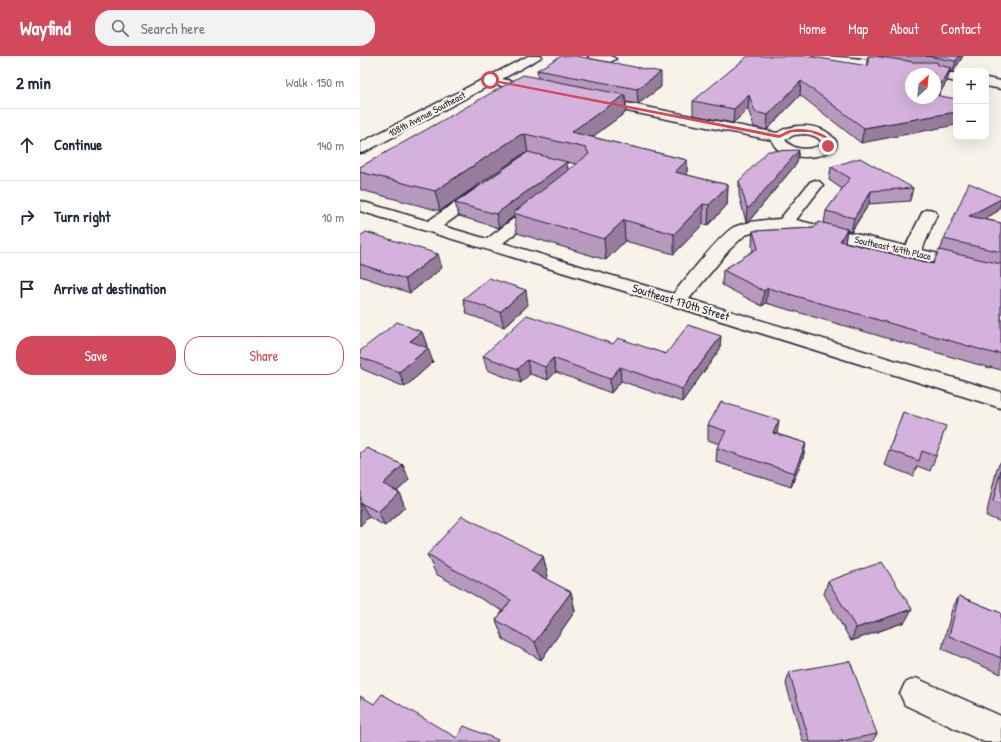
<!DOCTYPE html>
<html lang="en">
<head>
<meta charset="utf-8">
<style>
  body { margin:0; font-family:"Patrick Hand",sans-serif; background:#f2f2f3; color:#1f2937 }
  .controls { position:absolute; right:12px; top:12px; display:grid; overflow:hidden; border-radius:8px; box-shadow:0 4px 16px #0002 }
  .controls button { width:36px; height:36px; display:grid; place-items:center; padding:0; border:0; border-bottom:1px solid #e0e1e3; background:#fff; color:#1f2937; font:20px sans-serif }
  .compass { position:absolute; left:545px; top:12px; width:36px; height:36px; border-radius:50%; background:#fff; box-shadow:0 4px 16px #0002; rotate:27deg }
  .stop { position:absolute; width:12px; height:12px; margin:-9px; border:3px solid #d1495b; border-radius:50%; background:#fff }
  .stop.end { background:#d1495b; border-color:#fff; box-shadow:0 1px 4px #0008 }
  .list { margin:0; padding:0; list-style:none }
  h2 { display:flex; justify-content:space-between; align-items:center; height:52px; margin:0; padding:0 16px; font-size:17px }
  h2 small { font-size:13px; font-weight:400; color:#747a83 }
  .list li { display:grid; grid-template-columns:26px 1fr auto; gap:12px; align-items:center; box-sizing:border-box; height:72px; padding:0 16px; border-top:1px solid #e0e1e3 }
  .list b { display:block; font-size:15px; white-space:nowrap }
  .list em { font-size:13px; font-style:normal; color:#747a83 }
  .actions { display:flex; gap:8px; padding:12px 16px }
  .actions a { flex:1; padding:9px 0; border:1px solid #d1495b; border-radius:16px; text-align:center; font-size:14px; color:#d1495b }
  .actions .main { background:#d1495b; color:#fff }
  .icon { flex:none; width:22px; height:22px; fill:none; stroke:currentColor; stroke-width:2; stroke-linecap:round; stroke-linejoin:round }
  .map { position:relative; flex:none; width:641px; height:686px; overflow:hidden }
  header { display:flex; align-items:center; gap:24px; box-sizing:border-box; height:56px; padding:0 20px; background:#d1495b; color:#fff }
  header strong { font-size:19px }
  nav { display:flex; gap:22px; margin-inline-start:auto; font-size:14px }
  .search { width:280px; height:36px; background:#f2f2f3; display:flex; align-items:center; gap:10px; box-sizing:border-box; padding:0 14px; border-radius:16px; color:#747a83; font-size:15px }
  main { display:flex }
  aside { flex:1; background:#fff }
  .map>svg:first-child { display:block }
</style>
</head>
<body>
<header>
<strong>Wayfind</strong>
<div class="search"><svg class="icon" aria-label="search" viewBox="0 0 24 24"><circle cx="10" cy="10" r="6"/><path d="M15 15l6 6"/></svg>Search here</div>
<nav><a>Home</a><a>Map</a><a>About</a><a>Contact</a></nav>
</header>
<main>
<aside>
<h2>2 min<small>Walk · 150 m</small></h2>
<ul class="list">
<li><svg class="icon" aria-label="ahead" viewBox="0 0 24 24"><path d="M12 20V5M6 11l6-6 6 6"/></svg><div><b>Continue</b></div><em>140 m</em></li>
<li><svg class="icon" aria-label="right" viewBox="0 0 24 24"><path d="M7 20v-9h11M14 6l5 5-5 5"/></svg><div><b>Turn right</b></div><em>10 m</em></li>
<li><svg class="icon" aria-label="arrive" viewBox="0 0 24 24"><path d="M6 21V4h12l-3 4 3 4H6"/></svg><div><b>Arrive at destination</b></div></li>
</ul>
<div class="actions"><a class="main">Save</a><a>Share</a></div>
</aside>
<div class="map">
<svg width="641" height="686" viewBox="0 0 641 686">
  <rect width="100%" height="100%" fill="#f7f3e8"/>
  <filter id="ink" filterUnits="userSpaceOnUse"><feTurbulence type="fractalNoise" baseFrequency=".025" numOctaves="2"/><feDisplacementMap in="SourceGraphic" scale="8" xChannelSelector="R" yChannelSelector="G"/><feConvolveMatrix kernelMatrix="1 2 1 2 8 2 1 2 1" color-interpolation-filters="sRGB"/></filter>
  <g filter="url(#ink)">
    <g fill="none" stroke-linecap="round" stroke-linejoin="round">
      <g stroke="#22223b" stroke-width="3">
        <g id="minor">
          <polygon points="168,0 182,0 180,2 142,23 180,30 182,33 180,36 176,37 132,28 5,96 0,97 0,87"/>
          <polygon points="228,0 251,0 256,3 250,6 230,2"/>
          <path d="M452,0C500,0 549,10 596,18V26L575,21V18H551L458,3Z"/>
          <polygon points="626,22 641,25 641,33 626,30"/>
          <path d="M236,41L417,77C435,66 464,67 476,85V90C465,106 416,105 412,84L232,48L230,45L232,42ZM445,78C452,79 461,81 462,88C451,95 434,95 425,84L434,79Z"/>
          <path d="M455,124L460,126L463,129L436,164L546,190L563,155L569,153L575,155L577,158L562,194L641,213V223L438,174H402L385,179L369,194L329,243L641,336V352L310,249L0,155V145L68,165L117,132L122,130L127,132L130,135L127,138L83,170L127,183L174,147L180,145L186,147L188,150L186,153L143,187L313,238C325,224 360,178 374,171C388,165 405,164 420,163L450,126Z"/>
          <polygon points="556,622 641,660 641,686 624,686 545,649 540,638 545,627"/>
        </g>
      </g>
      <use href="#minor" fill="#f7f3e8" fill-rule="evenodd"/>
    </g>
    <g fill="#b799be" stroke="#22223b" fill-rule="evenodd">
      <polygon points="508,0 603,0 593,16 590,15 587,25 578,40 501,87 440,39 407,74 394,71 388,53 373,67 333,59 333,45 506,10"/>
      <path d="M177,14L301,31L278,48L266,46V56L232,81L327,104V119L368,129L367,149L348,169L343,168L314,198L265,185L246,204L157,177L154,160L139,172L99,160L95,147L166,97L163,98L80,155L1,134L0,131V111L178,22ZM207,106L216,108L208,114Z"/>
      <polygon points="437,107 389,165 386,166 379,139 379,125"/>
      <polygon points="471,111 553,132 550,145 509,148 491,176 487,174 485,186 573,208 580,195 584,183 641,141 641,146 638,155 624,163 641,167 641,314 630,311 630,312 406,247 402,250 362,229 363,214 393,195 392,189 393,175 454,172 464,167 466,155 482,133 469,124"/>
      <polygon points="0,180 82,212 50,237 0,220"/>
      <polygon points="103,243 168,249 144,271 107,258"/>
      <polygon points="62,276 67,290 66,291 73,306 45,331 2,313 0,309 0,295"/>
      <polygon points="253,288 306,298 360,293 322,346 261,325 251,337 196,316 188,324 170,318 161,327 127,314 123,300"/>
      <polygon points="543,356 576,400 570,415 557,410 553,420 524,409 529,394"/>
      <polygon points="348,369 417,378 446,387 443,402 431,431 356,406 357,392 359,388 348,384"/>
      <polygon points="0,397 43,409 49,424 37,435 39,436 45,451 25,470 9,461 0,470"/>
      <polygon points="641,405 641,466 626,460 637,412"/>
      <polygon points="67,499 183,500 188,520 185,523 211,536 215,555 181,604 143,583 136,564 143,555 76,518"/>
      <polygon points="468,525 545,566 491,585 464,538"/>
      <polygon points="599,540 641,557 641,618 582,593 592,553"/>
      <polygon points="429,616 517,678 512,686 443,686 426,628"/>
    </g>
    <g fill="#957d9b" stroke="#22223b">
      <polygon points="599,0 603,0 593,16 596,5"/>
      <polygon points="591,12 587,25 570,53 575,42 575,37"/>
      <polygon points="301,16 301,31 278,48 277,33"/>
      <polygon points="441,25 440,39 407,74 408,59"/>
      <polygon points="265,39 266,56 219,91 211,76"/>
      <polygon points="389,39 388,53 373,67 374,53"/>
      <polygon points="596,56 596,69 501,87 504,72"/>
      <polygon points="165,78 168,97 163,98 80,155 75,135 160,79"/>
      <polygon points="439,94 437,107 389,165 386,166 387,152"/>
      <polygon points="327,104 327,123 315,116"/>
      <polygon points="207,106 209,119 153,157 154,160 139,172 136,158"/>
      <polygon points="368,129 367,149 348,169 349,149"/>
      <polygon points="511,135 509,148 491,176 494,162"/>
      <polygon points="641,143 641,146 638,155 605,174 609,160"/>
      <polygon points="343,148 343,168 314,198 314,178"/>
      <polygon points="264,164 265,185 246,204 244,183"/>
      <polygon points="487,173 485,187 480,185"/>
      <polygon points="78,198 82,212 50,237 45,223"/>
      <polygon points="408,232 406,247 402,250 404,235"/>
      <polygon points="166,234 168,249 144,271 140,256"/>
      <polygon points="62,276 67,290 56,300 50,285"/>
      <polygon points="361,280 360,293 322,346 322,333"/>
      <polygon points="68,292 73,306 45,331 39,316"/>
      <polygon points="193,302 196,316 188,324 185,311"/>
      <polygon points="167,304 170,318 161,327 158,313"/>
      <polygon points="260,311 261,325 251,337 250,323"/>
      <polygon points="419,364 417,379 413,377"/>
      <polygon points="446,387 443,402 431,431 434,417"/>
      <polygon points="43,409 49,424 30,442 23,428"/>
      <polygon points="39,436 45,451 25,470 18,456"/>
      <polygon points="1,447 9,461 0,470 0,448"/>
      <polygon points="183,500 188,520 176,535 171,515"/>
      <polygon points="211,536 215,555 181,604 175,586"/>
      <polygon points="552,553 545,566 491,585 496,572"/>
    </g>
    <g fill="#d5b2dd" stroke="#22223b">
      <polygon points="201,0 216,0 301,16 277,33 177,14"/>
      <polygon points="388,0 447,0 508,10 508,0 514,0 554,6 577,6 578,9 591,12 575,37 575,18 551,18 551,42 575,42 575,39 596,43 596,56 504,72 441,25 408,59 395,56 389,39 374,53 333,45"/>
      <polygon points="566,0 599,0 596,5"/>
      <polygon points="163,19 265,39 211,76 327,104 315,116 368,129 349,149 343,148 314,178 264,164 244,183 153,157 229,98 226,92 165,78 160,79 75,135 0,116 0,111"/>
      <polygon points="439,94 390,151 387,152 379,125 408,95"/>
      <polygon points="168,96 207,106 136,158 95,147"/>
      <polygon points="500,102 553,132 511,135 494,162 466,155 490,122 471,111"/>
      <polygon points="609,127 641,141 641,143 609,160 641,167 641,196 584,183"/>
      <polygon points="459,166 487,173 480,185 573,208 579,194 641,208 641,298 636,296 636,298 408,232 404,235 363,214 398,192 393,175 454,172"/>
      <polygon points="6,176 78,198 45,223 0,208 0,180"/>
      <polygon points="129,222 166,234 140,256 103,243"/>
      <polygon points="167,259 253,288 258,282 306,298 328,269 361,280 322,333 260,311 250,323 193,302 185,311 167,304 158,313 123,300"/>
      <polygon points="37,266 62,276 50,285 68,292 39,316 0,301 0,295"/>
      <polygon points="361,346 419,364 413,377 446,387 434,417 357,392 366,375 348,369"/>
      <polygon points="543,356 586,370 576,400 562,395 559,405 529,394"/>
      <polygon points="7,392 43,409 23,428 39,436 18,456 1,447 0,448 0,397"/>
      <polygon points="641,413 641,449 633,446"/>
      <polygon points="102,460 183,500 171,515 211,536 175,586 136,564 151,544 67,499"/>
      <polygon points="522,506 552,553 496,572 468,525"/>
      <polygon points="599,540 641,557 641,602 589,580"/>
      <polygon points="490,605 517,678 477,686 450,686 429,616"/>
      <polygon points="22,638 97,682 104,670 138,684 137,686 0,686 0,640 14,648"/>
    </g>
  </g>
  <path fill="#d1495b" d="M130,23L419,79C422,78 426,75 430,74C443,71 464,75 471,85V90L467,91V85L465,82L450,76H432L419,82L129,25Z"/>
  <g text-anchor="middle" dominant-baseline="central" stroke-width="4" stroke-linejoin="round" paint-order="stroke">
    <g font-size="10" fill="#22223b" stroke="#f7f3e8">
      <text transform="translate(67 58) rotate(-28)">108th Avenue Southeast</text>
      <text transform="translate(533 192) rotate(13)">Southeast 169th Place</text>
    </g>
    <g font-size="12" fill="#22223b" stroke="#f7f3e8">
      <text transform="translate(321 246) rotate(17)">Southeast 170th Street</text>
    </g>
  </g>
</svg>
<div class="controls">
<button>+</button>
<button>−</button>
</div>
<svg class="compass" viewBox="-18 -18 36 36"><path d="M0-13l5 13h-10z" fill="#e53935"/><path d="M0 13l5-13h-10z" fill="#747a83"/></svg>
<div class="stop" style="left:130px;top:24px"></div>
<div class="stop end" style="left:468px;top:90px"></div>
</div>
</main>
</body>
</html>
